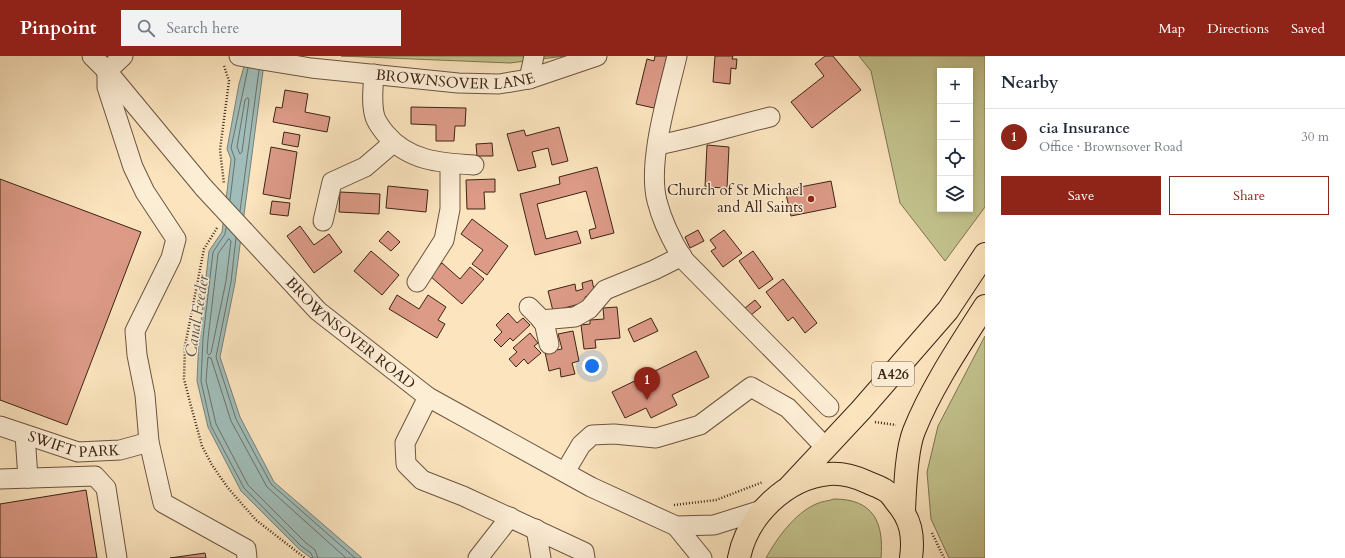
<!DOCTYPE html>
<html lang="en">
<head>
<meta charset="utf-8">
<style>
  body { margin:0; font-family:Cardo,serif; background:#f2f2f3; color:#1f2937 }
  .controls { position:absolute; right:12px; top:12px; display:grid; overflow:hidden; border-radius:0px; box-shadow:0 2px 6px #0003 }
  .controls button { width:36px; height:36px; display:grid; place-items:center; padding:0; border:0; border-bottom:1px solid #e0e1e3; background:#fff; color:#1f2937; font:20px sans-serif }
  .you { position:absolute; left:592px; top:310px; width:14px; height:14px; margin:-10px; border:3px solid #fff; border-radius:50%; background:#1a73e8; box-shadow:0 0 0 6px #1a73e833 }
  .badge { display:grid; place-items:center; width:26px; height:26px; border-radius:50%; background:#8f2418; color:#fff; font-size:13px; font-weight:700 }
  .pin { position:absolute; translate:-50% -33px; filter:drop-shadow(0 1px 2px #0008) }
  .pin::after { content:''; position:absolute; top:21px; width:14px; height:12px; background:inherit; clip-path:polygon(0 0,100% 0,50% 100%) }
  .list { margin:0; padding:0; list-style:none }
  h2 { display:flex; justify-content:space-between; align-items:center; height:52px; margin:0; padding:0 16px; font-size:17px }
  h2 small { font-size:13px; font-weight:400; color:#747a83 }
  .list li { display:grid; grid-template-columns:26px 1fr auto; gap:12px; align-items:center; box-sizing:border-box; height:56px; padding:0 16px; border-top:1px solid #e0e1e3 }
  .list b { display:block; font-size:15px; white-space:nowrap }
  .list p { margin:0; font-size:13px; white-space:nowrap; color:#747a83 }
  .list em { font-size:13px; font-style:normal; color:#747a83 }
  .actions { display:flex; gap:8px; padding:12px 16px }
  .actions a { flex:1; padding:9px 0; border:1px solid #8f2418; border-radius:0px; text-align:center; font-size:14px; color:#8f2418 }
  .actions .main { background:#8f2418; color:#fff }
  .icon { flex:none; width:22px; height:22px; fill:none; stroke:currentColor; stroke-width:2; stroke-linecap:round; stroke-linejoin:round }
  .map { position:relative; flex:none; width:985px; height:502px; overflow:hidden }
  header { display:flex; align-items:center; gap:24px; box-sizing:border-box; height:56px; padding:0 20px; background:#8f2418; color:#fff }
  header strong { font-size:19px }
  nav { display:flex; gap:22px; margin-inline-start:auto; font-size:14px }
  .search { width:280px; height:36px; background:#f2f2f3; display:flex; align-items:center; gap:10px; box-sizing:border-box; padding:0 14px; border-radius:0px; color:#747a83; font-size:15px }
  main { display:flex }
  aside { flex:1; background:#fff }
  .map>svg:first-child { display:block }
</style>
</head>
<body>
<header>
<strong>Pinpoint</strong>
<div class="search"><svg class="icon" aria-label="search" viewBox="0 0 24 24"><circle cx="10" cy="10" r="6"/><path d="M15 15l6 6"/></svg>Search here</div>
<nav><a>Map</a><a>Directions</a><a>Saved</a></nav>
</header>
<main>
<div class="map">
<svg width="985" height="502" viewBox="0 0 985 502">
  <rect width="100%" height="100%" fill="#fbe4be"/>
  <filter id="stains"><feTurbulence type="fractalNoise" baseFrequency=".005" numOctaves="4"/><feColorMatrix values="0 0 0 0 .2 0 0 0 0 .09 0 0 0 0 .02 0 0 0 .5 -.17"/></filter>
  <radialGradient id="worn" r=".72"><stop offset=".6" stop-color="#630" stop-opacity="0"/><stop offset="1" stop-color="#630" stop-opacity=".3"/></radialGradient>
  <g fill="#c3c38e" stroke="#807452" fill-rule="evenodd">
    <polygon points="341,0 565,0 510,7"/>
    <path d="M859,0H985V151L945,205L900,147L871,15ZM940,15H970V153H940Z"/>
    <polygon points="985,280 985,502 949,502 931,463 927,416 938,370"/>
    <path d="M834,443C874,443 884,467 881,502H766C777,482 794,458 816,448C822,445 829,445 834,443Z"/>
  </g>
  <polygon fill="#a0bdb9" stroke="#788077" points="247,0 265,0 235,227 220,301 240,361 274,426 362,502 311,502 299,493 241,435 208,371 197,325 199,282 209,195 222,176 231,103 227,93 239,28"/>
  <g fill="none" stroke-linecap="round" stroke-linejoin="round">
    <g stroke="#6e7067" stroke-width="1">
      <polygon points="248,42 249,44 242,96 240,98 237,91 245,44"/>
      <polyline points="230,144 235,103 231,92 248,12"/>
      <polyline points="240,155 259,14"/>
      <polyline points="226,172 225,178 213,196 203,282 201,325 211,370 244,432 301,490 311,497 313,502"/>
      <polyline points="236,182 231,226 216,301 236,363 271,428 355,502"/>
      <polygon points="229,183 231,185 226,225 211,297 209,299 207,297 208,283 218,198"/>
      <polyline points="318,502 315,494 305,486 248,429 216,368 206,325 208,301 211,302 231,365 267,431 346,502"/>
    </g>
  </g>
  <g fill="#dc9a87" stroke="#3d2415">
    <polygon points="655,0 667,0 654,52 636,48 647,3 654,5"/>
    <polygon points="715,0 733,0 732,3 737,3 736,13 731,12 730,28 713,26"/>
    <polygon points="825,0 833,0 861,34 812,72 791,46 824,20 815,8"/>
    <polygon points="285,34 308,38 305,56 330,61 327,76 273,66 276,51 282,52"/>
    <polygon points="411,51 466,52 465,70 455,70 454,85 436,85 436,69 411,68"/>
    <polygon points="559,71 568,105 552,109 548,92 532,96 536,111 518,115 507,78 524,74 526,80"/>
    <polygon points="284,76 300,79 298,91 282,88"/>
    <polygon points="492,87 493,100 477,100 476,88"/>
    <polygon points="707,89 729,91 727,132 705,131"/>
    <polygon points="271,91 297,96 290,143 263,138"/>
    <polygon points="597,111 614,177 591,183 589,174 596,172 586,135 537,148 546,183 577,175 581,187 535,199 520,138 560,128 559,121"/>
    <polygon points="0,123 141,176 67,369 0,344"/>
    <polygon points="495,123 495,136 484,136 485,153 467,153 466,124"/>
    <polygon points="831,125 836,151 791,160 785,134"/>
    <polygon points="388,130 428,134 426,156 386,152"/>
    <polygon points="340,136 380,138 379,158 339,156"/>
    <polygon points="272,145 290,147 288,160 270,158"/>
    <polygon points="472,163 508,190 487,219 472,208 483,194 461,178"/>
    <polygon points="300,170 314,189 329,178 342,196 314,217 287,180"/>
    <polygon points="698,174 704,185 690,192 685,181"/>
    <polygon points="724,174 742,197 723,211 711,195 716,192 710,184"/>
    <polygon points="388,175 400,186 391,195 379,185"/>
    <polygon points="371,195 399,219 382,239 354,215"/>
    <polygon points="753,195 773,223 759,233 739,205"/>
    <polygon points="442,207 460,223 470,211 484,223 462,248 430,220"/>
    <polygon points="783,223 817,267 805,277 793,261 788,265 766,236"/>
    <polygon points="592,224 595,238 585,241 587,246 553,255 548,235 575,228 576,235 583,233 582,227"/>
    <polygon points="397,239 419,253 428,239 446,251 438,264 445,268 437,282 389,253"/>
    <polygon points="755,244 761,251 751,259 745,252"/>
    <polygon points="617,251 620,282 595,284 596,292 584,293 581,269 590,268 590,264 604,263 603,252"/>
    <polygon points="508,257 517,267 523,262 530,269 513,285 510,282 501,291 494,284 502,276 496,269"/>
    <polygon points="651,262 658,275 634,286 628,273"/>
    <polygon points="573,275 579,305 572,307 575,318 561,321 560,312 549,315 545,296 562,293 558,278"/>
    <polygon points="530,277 538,287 534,290 541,297 528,308 524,303 516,311 509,303 517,296 513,292"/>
    <polygon points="696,295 709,321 672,339 677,349 651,362 646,352 625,362 612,336"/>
    <polygon points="86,434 97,502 0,502 0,448"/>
    <polygon points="205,497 206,502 170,502"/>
  </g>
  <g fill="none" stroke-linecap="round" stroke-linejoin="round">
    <g stroke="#6c543f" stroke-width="21">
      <g id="minor">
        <polyline points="92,0 107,15 204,132"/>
        <path id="s1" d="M239,0L311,12L458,27L499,28L529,23L597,0"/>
        <path d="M677,0C668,39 647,106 657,145C662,165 672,185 683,203L829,351"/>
        <polyline points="107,15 107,31 133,111 145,136 176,183 171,202 135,275 137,299 145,339 149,386 163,447 246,493 247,502"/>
        <polyline points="107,15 123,0"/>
        <path d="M374,18C373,32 371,48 375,61C377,67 381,72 385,77C408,105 440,107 474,109"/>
        <polyline points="529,23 534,0"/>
        <path d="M658,89C696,82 732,70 770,61"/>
        <polyline points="323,165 332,126 365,111 393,87"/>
        <path id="s2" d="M244,175L318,255L428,341L591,431L676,470L714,469L765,453"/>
        <polyline points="417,226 444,184 450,153 450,108"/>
        <polyline points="529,251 544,266 549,288"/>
        <polyline points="541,264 575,261 589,253 605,234 654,214 682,200"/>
        <polyline points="428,341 405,387 406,408 422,424 463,440 584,496 585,502"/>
        <path id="s3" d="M0,370L78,396L120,394L149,386"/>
        <polyline points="25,379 28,422"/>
        <polyline points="565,416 581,389 592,379 614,378 656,382 700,369 751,331 788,352 826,392"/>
        <polyline points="0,423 95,420 106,432 117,502"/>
        <polyline points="676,470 702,502"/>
        <polyline points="536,473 541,502"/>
        <polyline points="478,502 510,461"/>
      </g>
    </g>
    <g stroke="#3d2415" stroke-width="24">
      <g id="highway">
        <polyline points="790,430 861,354 948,254 985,198"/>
        <path d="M904,455C905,433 906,395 914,375C931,332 960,289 985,250"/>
        <path d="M739,502C747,460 786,422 829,418C841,417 856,421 867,426C873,429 881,431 886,435C890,437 893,442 896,446C911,463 914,480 911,502"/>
      </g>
    </g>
    <g stroke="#3d2415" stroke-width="2.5" stroke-dasharray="1 2" stroke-linecap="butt">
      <polyline points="224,10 229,25 220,94 224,128"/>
      <polyline points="217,172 204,193 185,290 184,323 191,350 202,390 212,409 228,432 256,464 305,502"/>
      <polyline points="875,366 896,369"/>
      <polyline points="674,449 716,444 763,426"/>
      <polyline points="932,477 944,502"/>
    </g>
    <use href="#minor" stroke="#fcedd5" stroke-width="19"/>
    <use href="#highway" stroke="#fbe4be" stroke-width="22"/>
    <g stroke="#6c543f" stroke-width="21" stroke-linecap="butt">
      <polyline id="minor-bridge" points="204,132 244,175"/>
    </g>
    <use href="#minor-bridge" stroke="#fcedd5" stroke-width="19"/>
  </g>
  <circle fill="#8f2418" stroke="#fcedd5" stroke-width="1.5" cx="811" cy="143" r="4"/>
  <g text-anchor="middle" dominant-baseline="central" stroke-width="3" stroke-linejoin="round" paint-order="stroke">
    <rect fill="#fcedd5" stroke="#76604f" stroke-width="1" x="872" y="306" width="42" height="24" rx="3"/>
    <g font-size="14" font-weight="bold" fill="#3d2415">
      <text x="893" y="318">A426</text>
    </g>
    <g font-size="15" fill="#3d2415" stroke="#fcedd5">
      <text stroke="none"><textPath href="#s1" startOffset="218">BROWNSOVER LANE</textPath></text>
      <text stroke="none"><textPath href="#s2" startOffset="148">BROWNSOVER ROAD</textPath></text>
      <text stroke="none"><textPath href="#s3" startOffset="77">SWIFT PARK</textPath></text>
    </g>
    <g font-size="15" fill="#3d2415" stroke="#fcedd5" text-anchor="end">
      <text x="803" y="134">Church of St Michael<tspan x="803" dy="17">and All Saints</tspan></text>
    </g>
    <g font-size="16" font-style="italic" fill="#5b5246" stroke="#fcedd5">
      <text transform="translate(197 260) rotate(-81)">Canal Feeder</text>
    </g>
  </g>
  <rect width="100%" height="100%" filter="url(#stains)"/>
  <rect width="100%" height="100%" fill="url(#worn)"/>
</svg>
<div class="controls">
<button>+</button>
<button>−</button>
<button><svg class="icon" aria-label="locate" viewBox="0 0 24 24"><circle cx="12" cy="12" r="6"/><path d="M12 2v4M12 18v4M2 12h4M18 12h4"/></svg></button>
<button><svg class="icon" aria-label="layers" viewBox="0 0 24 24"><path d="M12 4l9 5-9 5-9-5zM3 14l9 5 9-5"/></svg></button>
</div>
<div class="you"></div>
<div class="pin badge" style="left:647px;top:344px">1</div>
</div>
<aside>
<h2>Nearby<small></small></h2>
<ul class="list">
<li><span class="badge">1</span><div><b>cia Insurance</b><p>Office · Brownsover Road</p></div><em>30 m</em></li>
</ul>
<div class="actions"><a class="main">Save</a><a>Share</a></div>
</aside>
</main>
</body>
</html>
